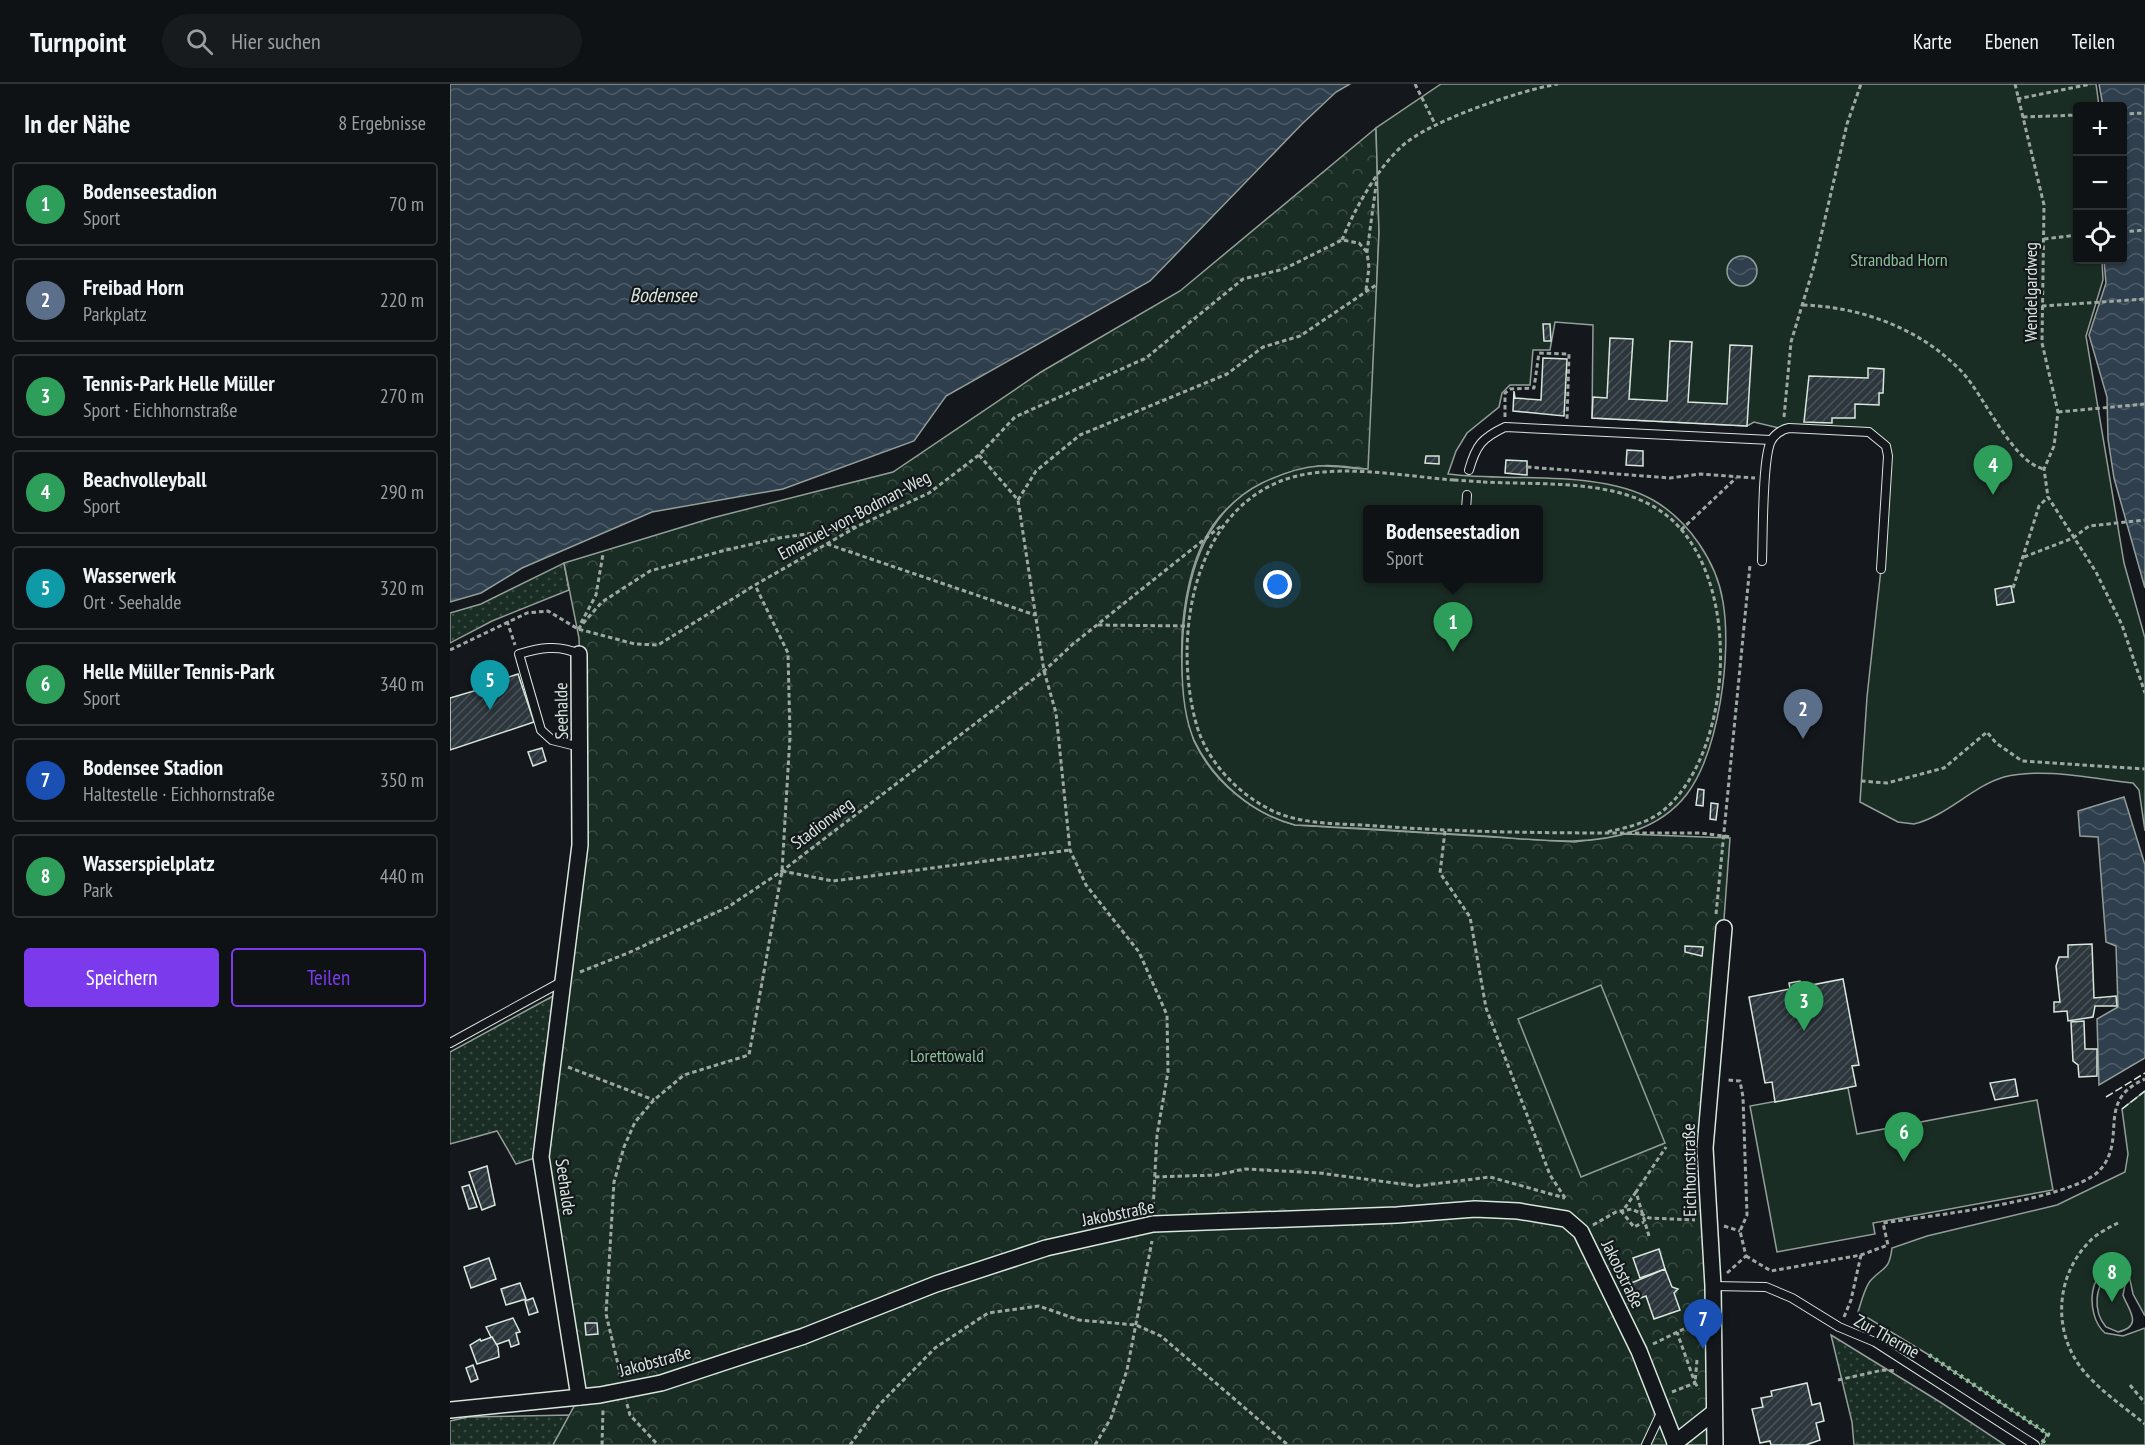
<!DOCTYPE html>
<html lang="de">
<head>
<meta charset="utf-8">
<style>
  body { margin:0; font-family:"PT Sans Narrow",sans-serif; background:#181b1e; color:#f1f3f6 }
  .controls { position:absolute; right:18px; top:18px; display:grid; overflow:hidden; border-radius:6px; box-shadow:0 2px 4px #0004 }
  .controls button { width:54px; height:54px; display:grid; place-items:center; padding:0; border:0; border-bottom:2px solid #2f3234; background:#0f1215; color:#f1f3f6; font:30px sans-serif }
  .you { position:absolute; left:828px; top:501px; width:21px; height:21px; margin:-15px; border:4px solid #fff; border-radius:50%; background:#1a73e8; box-shadow:0 0 0 9px #1a73e833 }
  .badge { display:grid; place-items:center; width:39px; height:39px; border-radius:50%; background:#7c3aed; color:#fff; font-size:20px; font-weight:700 }
  .pin { position:absolute; translate:-50% -50px; filter:drop-shadow(0 2px 3px #0008) }
  .pin::after { content:''; position:absolute; top:32px; width:21px; height:18px; background:inherit; clip-path:polygon(0 0,100% 0,50% 100%) }
  .popup { position:absolute; left:913px; top:421px; width:180px; height:78px; box-sizing:border-box; display:grid; place-content:center; border-radius:6px; background:#0f1215; filter:drop-shadow(0 2px 4px #0005); font-size:20px; white-space:nowrap; color:#9b9ea0 }
  .popup b { font-size:22px; color:#f1f3f6 }
  .popup::after { content:''; position:absolute; left:50%; top:100%; margin-left:-12px; border:12px solid transparent; border-top-color:#0f1215 }
  .list { margin:0; padding:0; list-style:none }
  h2 { display:flex; justify-content:space-between; align-items:center; height:78px; margin:0; padding:0 24px; font-size:26px }
  h2 small { font-size:20px; font-weight:400; color:#9b9ea0 }
  .list li { display:grid; grid-template-columns:39px 1fr auto; gap:18px; align-items:center; box-sizing:border-box; height:84px; margin:0 12px 12px; padding:0 12px; border:2px solid #2f3234; border-radius:6px }
  .list b { display:block; font-size:22px; white-space:nowrap }
  .list p { margin:0; font-size:20px; white-space:nowrap; color:#9b9ea0 }
  .list em { font-size:20px; font-style:normal; color:#9b9ea0 }
  .actions { display:flex; gap:12px; padding:18px 24px }
  .actions a { flex:1; padding:14px 0; border:2px solid #7c3aed; border-radius:6px; text-align:center; font-size:21px; color:#7c3aed }
  .actions .main { background:#7c3aed; color:#fff }
  .icon { flex:none; width:33px; height:33px; fill:none; stroke:currentColor; stroke-width:2; stroke-linecap:round; stroke-linejoin:round }
  .map { position:relative; flex:none; width:1695px; height:1361px; overflow:hidden }
  header { display:flex; align-items:center; gap:36px; box-sizing:border-box; height:84px; padding:0 30px; background:#0f1215; border-bottom:2px solid #2f3234 }
  header strong { font-size:28px }
  nav { display:flex; gap:33px; margin-inline-start:auto; font-size:21px }
  .search { width:420px; height:54px; background:#181b1e; display:flex; align-items:center; gap:15px; box-sizing:border-box; padding:0 21px; border-radius:33px; color:#9b9ea0; font-size:22px }
  main { display:flex }
  aside { flex:1; background:#0f1215 }
  .map>svg:first-child { display:block }
</style>
</head>
<body>
<header>
<strong>Turnpoint</strong>
<div class="search"><svg class="icon" aria-label="search" viewBox="0 0 24 24"><circle cx="10" cy="10" r="6"/><path d="M15 15l6 6"/></svg>Hier suchen</div>
<nav><a>Karte</a><a>Ebenen</a><a>Teilen</a></nav>
</header>
<main>
<aside>
<h2>In der Nähe<small>8 Ergebnisse</small></h2>
<ul class="list">
<li><span class="badge" style="background:#2e9e5b">1</span><div><b>Bodenseestadion</b><p>Sport</p></div><em>70 m</em></li>
<li><span class="badge" style="background:#5c6f8a">2</span><div><b>Freibad Horn</b><p>Parkplatz</p></div><em>220 m</em></li>
<li><span class="badge" style="background:#2e9e5b">3</span><div><b>Tennis-Park Helle Müller</b><p>Sport · Eichhornstraße</p></div><em>270 m</em></li>
<li><span class="badge" style="background:#2e9e5b">4</span><div><b>Beachvolleyball</b><p>Sport</p></div><em>290 m</em></li>
<li><span class="badge" style="background:#0f9aa8">5</span><div><b>Wasserwerk</b><p>Ort · Seehalde</p></div><em>320 m</em></li>
<li><span class="badge" style="background:#2e9e5b">6</span><div><b>Helle Müller Tennis-Park</b><p>Sport</p></div><em>340 m</em></li>
<li><span class="badge" style="background:#1a4fb4">7</span><div><b>Bodensee Stadion</b><p>Haltestelle · Eichhornstraße</p></div><em>350 m</em></li>
<li><span class="badge" style="background:#2e9e5b">8</span><div><b>Wasserspielplatz</b><p>Park</p></div><em>440 m</em></li>
</ul>
<div class="actions"><a class="main">Speichern</a><a>Teilen</a></div>
</aside>
<div class="map">
<svg width="1695" height="1361" viewBox="0 0 1695 1361">
  <defs>
    <pattern id="grass-dots" width="8" height="8" patternUnits="userSpaceOnUse" patternTransform="scale(1.5)"><rect width="8" height="8" fill="#1a2d24"/><path d="M2 2h.1M6 6h.1" fill="none" stroke="#3b4b43" stroke-width="1.8" stroke-linecap="round"/></pattern>
    <pattern id="forest-crowns" width="20" height="18" patternUnits="userSpaceOnUse" patternTransform="scale(1.5)"><rect width="20" height="18" fill="#1a2d24"/><path d="M2 6a3 3 0 1 1 6 0M12 15a3 3 0 1 1 6 0" fill="none" stroke="#3b4b43"/></pattern>
    <pattern id="water-waves" width="16" height="10" patternUnits="userSpaceOnUse" patternTransform="scale(1.5)"><rect width="16" height="10" fill="#2f3f4d"/><path d="M0 5q4-4 8 0t8 0" fill="none" stroke="#4c5b66"/></pattern>
    <pattern id="building-hatch" width="6" height="6" patternUnits="userSpaceOnUse" patternTransform="scale(1.5)"><rect width="6" height="6" fill="#2c363c"/><path d="M-1 1l2-2M0 6l6-6M5 7l2-2" fill="none" stroke="#4a5358"/></pattern>
  </defs>
  <rect width="100%" height="100%" fill="#14181c"/>
  <g fill="url(#grass-dots)" stroke="#939e99" stroke-width="1.5">
    <polygon points="114,479 119,506 42,537 0,559 0,529 31,520"/>
    <polygon points="105,911 94,980 85,1074 66,1080 47,1047 0,1060 0,968"/>
    <polygon points="1381,1251 1490,1318 1555,1361 1404,1361 1402,1338"/>
    <polygon points="120,1331 103,1361 0,1361 0,1337 18,1333"/>
  </g>
  <path fill="url(#forest-crowns)" stroke="#939e99" stroke-width="1.5" d="M926,44L929,149L919,385C903,384 884,380 869,382C857,383 799,408 789,415C730,455 724,568 738,630C740,638 741,649 744,657C763,698 803,730 845,741L1125,758L1175,750L1280,754L1255,1092L1262,1361H103L129,1313L91,1073L113,897L132,663L129,554L114,479L262,434L443,388L591,288L730,207Z"/>
  <g fill="#1a2d24" stroke="#939e99" stroke-width="1.5" fill-rule="evenodd">
    <path d="M991,0H1646L1649,22H1628V176H1652L1653,196L1636,252L1674,479L1695,554V747L1689,706L1683,699C1645,695 1591,683 1554,693C1523,702 1497,732 1464,740L1448,738L1410,718L1417,613L1431,485L1436,361L1419,348L1333,345L1304,338L1297,342L1142,334L1143,241L1105,238L1100,266H1083L1080,301H1060L1052,309L1049,323L1017,349L1006,367L998,390C1059,398 1150,385 1203,416C1238,436 1267,478 1273,518C1282,570 1269,667 1237,710C1224,727 1204,740 1184,747C1136,764 1082,755 1033,752C971,748 908,744 845,741C802,730 763,696 744,656C734,633 732,604 732,580C732,513 745,432 812,399C829,391 850,383 869,382C885,381 902,385 918,385L929,149L926,44ZM918,426H1088V494H918Z"/>
    <polygon points="1151,901 1215,1059 1131,1093 1068,935"/>
    <polygon points="1398,1004 1407,1050 1587,1016 1603,1106 1423,1139 1425,1150 1327,1168 1300,1022"/>
    <path d="M1695,1007V1232L1683,1210L1679,1191L1671,1183C1638,1178 1634,1231 1655,1249L1673,1252L1695,1244V1361H1591L1597,1350L1479,1271L1408,1228C1411,1219 1415,1202 1421,1196C1434,1182 1439,1187 1442,1164L1477,1152L1607,1121L1675,1088L1678,1070L1672,1025Z"/>
    <path d="M1663,1189L1673,1192L1676,1196L1673,1211C1677,1224 1695,1242 1668,1248L1656,1243C1643,1228 1643,1199 1663,1189Z"/>
  </g>
  <g fill="url(#water-waves)" stroke="#939e99" stroke-width="1.5">
    <polygon points="0,0 900,0 886,8 852,40 700,197 496,312 464,357 333,405 202,428 72,484 31,509 0,518"/>
    <polygon points="1649,0 1695,0 1695,504 1664,394 1658,355 1657,313 1639,251 1656,199 1654,176 1672,176 1672,22 1653,22"/>
    <circle cx="1292" cy="187" r="15"/>
    <polygon points="1674,713 1695,781 1695,974 1649,1001 1647,935 1668,923 1666,862 1656,858 1648,753 1630,752 1628,727"/>
  </g>
  <g fill="url(#building-hatch)" stroke="#d8e6dc" stroke-width="1.5">
    <polygon points="1093,240 1100,240 1101,257 1094,257"/>
    <polygon points="1160,254 1183,255 1179,315 1217,317 1220,257 1242,258 1238,318 1277,320 1280,261 1302,262 1297,342 1142,334 1143,313 1157,314"/>
    <polygon points="1093,274 1117,275 1114,332 1063,327 1064,307 1065,314 1091,316"/>
    <polygon points="1418,284 1434,285 1433,309 1429,309 1429,321 1405,320 1405,334 1382,334 1382,339 1354,338 1359,292 1418,294"/>
    <polygon points="1177,366 1193,367 1193,382 1176,381"/>
    <polygon points="976,372 989,372 989,380 975,379"/>
    <polygon points="1056,376 1077,377 1077,391 1055,389"/>
    <polygon points="1561,502 1564,518 1547,521 1545,505"/>
    <polygon points="68,590 84,638 0,666 0,614 54,598 53,595"/>
    <polygon points="92,664 96,677 83,682 78,668"/>
    <polygon points="1248,705 1254,706 1253,722 1246,721"/>
    <polygon points="1261,719 1268,720 1266,736 1260,735"/>
    <polygon points="1642,860 1644,914 1666,912 1667,922 1645,922 1643,933 1618,937 1617,927 1604,928 1604,918 1610,918 1606,882 1609,873 1618,873 1618,861"/>
    <polygon points="1235,862 1253,863 1252,872 1235,868"/>
    <polygon points="1393,895 1409,981 1402,982 1406,1002 1325,1018 1322,998 1315,999 1299,913 1340,905 1339,899 1350,897 1351,903"/>
    <polygon points="1634,937 1635,965 1647,965 1647,992 1629,993 1628,981 1623,977 1621,938"/>
    <polygon points="1565,995 1568,1012 1545,1016 1540,999"/>
    <polygon points="37,1082 45,1121 32,1126 19,1088"/>
    <polygon points="19,1101 27,1123 19,1125 12,1103"/>
    <polygon points="1209,1165 1215,1185 1190,1194 1183,1174"/>
    <polygon points="39,1174 46,1195 21,1204 14,1183"/>
    <polygon points="1215,1185 1222,1203 1228,1205 1224,1209 1230,1226 1204,1235 1196,1212 1185,1216 1179,1200"/>
    <polygon points="70,1199 76,1215 56,1221 51,1205"/>
    <polygon points="83,1214 88,1228 79,1231 75,1217"/>
    <polygon points="63,1234 70,1248 66,1249 69,1260 61,1263 59,1256 45,1261 36,1243"/>
    <polygon points="135,1239 147,1239 148,1250 136,1251"/>
    <polygon points="42,1253 48,1263 49,1273 27,1280 20,1261 30,1255 31,1257"/>
    <polygon points="23,1281 28,1295 21,1298 16,1284"/>
    <polygon points="1357,1299 1362,1321 1370,1319 1374,1337 1366,1339 1370,1356 1356,1361 1321,1361 1320,1357 1310,1359 1302,1325 1313,1323 1311,1314 1322,1312 1321,1307"/>
  </g>
  <g fill="none" stroke-linecap="round" stroke-linejoin="round">
    <g stroke="#d8e6dc" stroke-width="10">
      <g id="service">
        <path d="M1019,386C1026,361 1032,354 1055,343L1321,356"/>
        <polyline points="1016,426 1017,411"/>
        <path d="M1312,477C1313,454 1312,374 1321,357C1324,351 1332,345 1339,344L1419,348L1436,362L1438,372L1431,485"/>
        <path d="M129,570C109,560 89,564 69,570L91,646L102,656L130,663"/>
        <polyline points="0,959 113,897"/>
        <polyline points="1263,1202 1316,1203 1342,1214 1389,1243 1425,1258 1585,1361"/>
        <polyline points="1196,1361 1212,1327"/>
      </g>
    </g>
    <g stroke="#d8e6dc" stroke-width="18">
      <g id="minor">
        <polyline points="129,570 130,761 91,1073 129,1313"/>
        <polyline points="0,1326 150,1311 211,1299 354,1252 486,1200 596,1164 703,1140 947,1131 1025,1125 1068,1127 1116,1135 1131,1148 1189,1267 1226,1361"/>
        <polyline points="1225,1359 1263,1329"/>
        <polyline points="1265,1361 1263,1202 1255,1064 1274,844"/>
      </g>
    </g>
    <g stroke="#9da8a2" stroke-width="3" stroke-dasharray="4.5 3" stroke-linecap="butt">
      <polyline points="965,0 986,42"/>
      <polyline points="1565,0 1594,121 1592,259 1608,328 1604,362 1594,385 1598,413 1646,488 1672,541 1695,609"/>
      <polyline points="1567,15 1641,0"/>
      <polyline points="1672,30 1695,29"/>
      <polyline points="1573,33 1628,31"/>
      <polyline points="1672,148 1695,146"/>
      <polyline points="1594,155 1628,151"/>
      <path d="M892,156C904,126 927,85 951,63C978,37 1071,6 1108,0"/>
      <polyline points="916,206 919,184 917,168 927,94"/>
      <path d="M1353,221C1412,223 1472,245 1513,289C1534,312 1563,379 1594,385"/>
      <polyline points="1592,222 1695,215"/>
      <polyline points="1608,328 1695,320"/>
      <polyline points="1055,333 1055,309 1060,305 1084,304 1089,269 1119,270 1117,335"/>
      <polyline points="1334,333 1341,258 1364,182 1397,40 1411,0"/>
      <polyline points="529,371 568,416 594,587 606,629 620,766 636,801 689,868 717,931 718,988 707,1051 703,1126"/>
      <polyline points="1077,383 1220,394 1250,390 1305,394"/>
      <path d="M1004,396C950,392 874,376 824,400C740,439 724,558 746,639C756,676 786,708 819,725C851,742 892,739 927,742C1035,750 1142,749 1250,749L1282,753"/>
      <path d="M1033,398C1087,401 1159,395 1206,424C1294,477 1287,663 1215,725C1199,739 1176,744 1156,748"/>
      <polyline points="568,416 586,387 630,351 777,290 813,263 850,252 926,201"/>
      <polyline points="1231,446 1286,394"/>
      <polyline points="377,460 585,531"/>
      <polyline points="1574,473 1623,454 1639,442 1695,436"/>
      <polyline points="1563,504 1589,422 1598,413"/>
      <polyline points="57,537 65,561"/>
      <polyline points="131,539 146,511 153,470"/>
      <polyline points="648,541 739,542"/>
      <polyline points="128,545 152,518 200,487 272,467 329,454 405,443"/>
      <polyline points="0,566 77,529 98,527 128,545 185,560 208,561 305,501 408,442 479,409 529,371 565,333 696,274 793,195 834,185 892,156 909,159 917,168"/>
      <polyline points="1411,697 1437,699 1494,684 1537,648 1546,659 1572,677 1695,685"/>
      <polyline points="995,747 990,789 1020,833 1036,924 1100,1091 1115,1114"/>
      <polyline points="332,787 383,797 620,766"/>
      <polyline points="1266,830 1300,481"/>
      <polyline points="130,888 178,869 278,823 332,787 594,587 623,560 771,442"/>
      <polyline points="118,983 204,1016"/>
      <polyline points="705,1093 766,1091 795,1085 870,1089 967,1102 1040,1093 1115,1114"/>
      <polyline points="1186,1108 1172,1128 1184,1143 1194,1138"/>
      <path d="M1668,1139C1658,1144 1646,1150 1638,1159C1605,1194 1603,1248 1632,1285C1649,1306 1674,1323 1695,1340"/>
      <polyline points="1143,1141 1166,1128 1182,1125 1199,1134 1245,1136"/>
      <polyline points="1274,1142 1290,1147"/>
      <polyline points="1199,1152 1186,1108 1216,1063"/>
      <path d="M1296,1172L1321,1187L1411,1171L1438,1161L1433,1139C1479,1132 1620,1116 1649,1087C1679,1055 1644,1017 1695,995"/>
      <polyline points="1277,1189 1296,1172 1290,1147 1297,1131 1293,1013 1290,997 1277,996"/>
      <polyline points="1394,1233 1401,1216 1411,1171"/>
      <polyline points="1203,1260 1236,1244 1249,1243"/>
      <polyline points="1247,1276 1245,1299 1249,1305"/>
      <polyline points="171,1293 156,1230 164,1098 174,1063 185,1038 204,1016 234,991 299,971 332,787 340,652 338,569 305,501"/>
      <polyline points="1388,1296 1433,1286 1447,1287"/>
      <polyline points="1680,1301 1695,1319"/>
      <polyline points="1222,1308 1245,1299 1227,1248"/>
      <polyline points="177,1320 180,1331 208,1361"/>
      <polyline points="152,1361 153,1325"/>
      <polyline points="400,1361 429,1321 485,1264 538,1229 589,1222 629,1236 686,1241 711,1252 838,1361"/>
      <polyline points="645,1361 661,1334 677,1286 702,1157"/>
    </g>
    <use href="#service" stroke="#14181c" stroke-width="8"/>
    <use href="#minor" stroke="#14181c" stroke-width="15"/>
    <polyline stroke="#9da8a2" stroke-width="3" stroke-dasharray="4.5 3" stroke-linecap="butt" points="1004,396 1033,398"/>
    <polyline stroke="#8ac095" stroke-width="4.5" stroke-dasharray="3 4.5" stroke-linecap="butt" points="1479,1271 1598,1350 1591,1361"/>
    <g stroke="#d8e6dc" stroke-width="1.5" stroke-dasharray="8 3" stroke-linecap="butt">
      <polyline points="1656,1013 1695,989"/>
      <polyline points="1672,1025 1695,1007"/>
    </g>
  </g>
  <g text-anchor="middle" dominant-baseline="central" stroke-width="4.5" stroke-linejoin="round" paint-order="stroke">
    <g font-size="18" fill="#8ac095" stroke="#14181c">
      <text x="1449" y="175">Strandbad Horn</text>
      <text x="497" y="971">Lorettowald</text>
    </g>
    <g font-size="18" fill="#d8e6dc" stroke="#14181c">
      <text transform="translate(1580 208) rotate(-90)">Wendelgardweg</text>
      <text transform="translate(404 431) rotate(-28)">Emanuel-von-Bodman-Weg</text>
      <text transform="translate(111 627) rotate(-91)">Seehalde</text>
      <text transform="translate(372 739) rotate(-37)">Stadionweg</text>
      <text transform="translate(1239 1086) rotate(-91)">Eichhornstraße</text>
      <text transform="translate(116 1103) rotate(82)">Seehalde</text>
      <text transform="translate(668 1129) rotate(-11)">Jakobstraße</text>
      <text transform="translate(1173 1190) rotate(64)">Jakobstraße</text>
      <text transform="translate(1437 1252) rotate(29)">Zur Therme</text>
      <text transform="translate(205 1277) rotate(-15)">Jakobstraße</text>
    </g>
    <g font-size="20" font-style="italic" fill="#d8e6dc" stroke="#14181c">
      <text x="213" y="211">Bodensee</text>
    </g>
  </g>
</svg>
<div class="controls">
<button>+</button>
<button>−</button>
<button><svg class="icon" aria-label="locate" viewBox="0 0 24 24"><circle cx="12" cy="12" r="6"/><path d="M12 2v4M12 18v4M2 12h4M18 12h4"/></svg></button>
</div>
<div class="you"></div>
<div class="pin badge" style="left:1003px;top:568px;background:#2e9e5b">1</div>
<div class="popup"><b>Bodenseestadion</b>Sport</div>
<div class="pin badge" style="left:1353px;top:655px;background:#5c6f8a">2</div>
<div class="pin badge" style="left:1354px;top:947px;background:#2e9e5b">3</div>
<div class="pin badge" style="left:1543px;top:411px;background:#2e9e5b">4</div>
<div class="pin badge" style="left:40px;top:626px;background:#0f9aa8">5</div>
<div class="pin badge" style="left:1454px;top:1078px;background:#2e9e5b">6</div>
<div class="pin badge" style="left:1253px;top:1265px;background:#1a4fb4">7</div>
<div class="pin badge" style="left:1662px;top:1218px;background:#2e9e5b">8</div>
</div>
</main>
</body>
</html>
